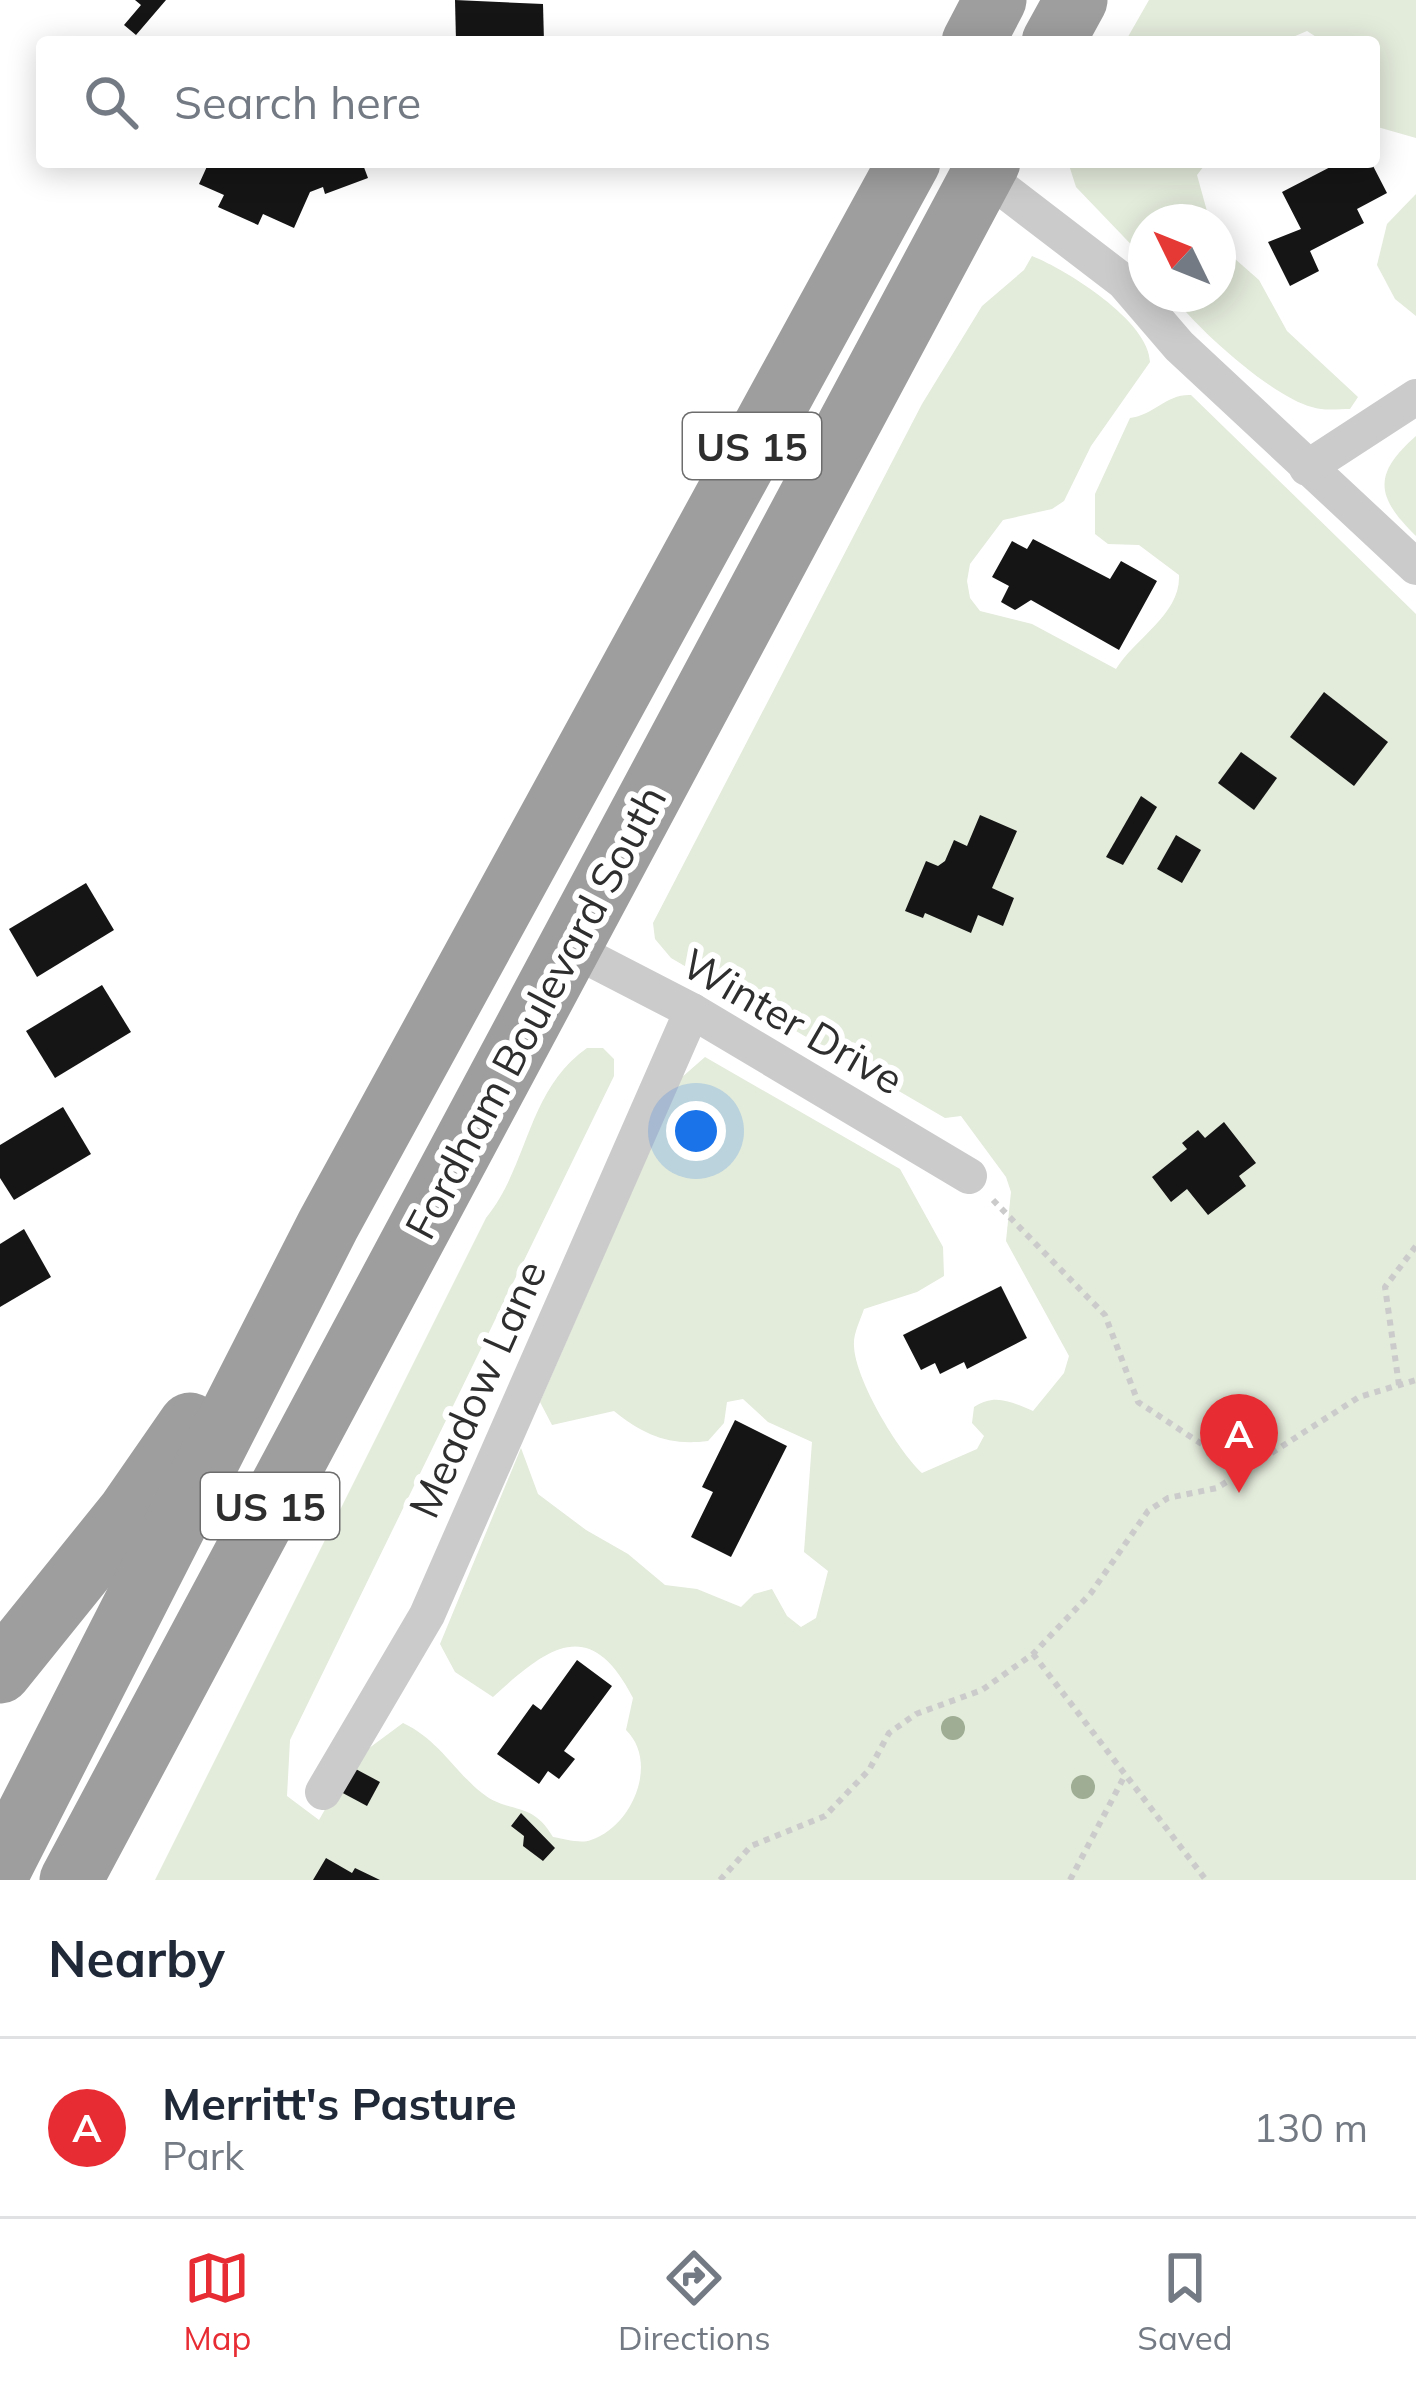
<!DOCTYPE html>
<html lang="en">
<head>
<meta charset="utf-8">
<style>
  body { margin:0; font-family:Mulish,sans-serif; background:#f6f6f7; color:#1f2937 }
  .compass { position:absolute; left:1128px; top:204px; width:108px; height:108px; border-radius:50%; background:#fff; box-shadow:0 6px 30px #0003; rotate:313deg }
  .you { position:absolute; left:696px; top:1131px; width:42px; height:42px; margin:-30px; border:9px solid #fff; border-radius:50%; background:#1a73e8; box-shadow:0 0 0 18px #1a73e833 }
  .badge { display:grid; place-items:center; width:78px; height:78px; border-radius:50%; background:#e82c34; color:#fff; font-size:39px; font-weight:700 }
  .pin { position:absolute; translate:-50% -99px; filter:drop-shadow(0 3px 6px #0008) }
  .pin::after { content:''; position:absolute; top:63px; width:42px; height:36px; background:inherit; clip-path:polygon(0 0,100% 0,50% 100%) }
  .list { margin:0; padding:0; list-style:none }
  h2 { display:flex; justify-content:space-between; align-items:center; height:156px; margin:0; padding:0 48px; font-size:51px }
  h2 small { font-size:39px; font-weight:400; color:#747a83 }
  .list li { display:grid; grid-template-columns:78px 1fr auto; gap:36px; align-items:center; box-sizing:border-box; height:180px; padding:0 48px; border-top:3px solid #e0e1e3 }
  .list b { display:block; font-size:45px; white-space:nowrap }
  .list p { margin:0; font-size:39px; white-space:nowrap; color:#747a83 }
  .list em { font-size:39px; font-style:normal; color:#747a83 }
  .icon { flex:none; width:66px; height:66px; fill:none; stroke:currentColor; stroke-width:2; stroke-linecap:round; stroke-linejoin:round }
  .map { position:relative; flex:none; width:1416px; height:1880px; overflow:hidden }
  .search { position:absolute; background:#fff; box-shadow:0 6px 30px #0003; left:36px; right:36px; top:36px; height:132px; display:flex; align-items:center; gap:30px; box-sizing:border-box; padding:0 42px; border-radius:12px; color:#747a83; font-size:45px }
  .sheet { height:336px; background:#fff }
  nav { display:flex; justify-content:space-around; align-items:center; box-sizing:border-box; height:168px; border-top:3px solid #e0e1e3; background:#fff; font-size:33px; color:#747a83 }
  nav a { display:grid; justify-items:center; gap:6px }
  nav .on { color:#e82c34 }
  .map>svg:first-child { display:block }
</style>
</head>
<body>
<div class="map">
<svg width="1416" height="1880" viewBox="0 0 1416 1880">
  <rect width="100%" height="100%" fill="#fff"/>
  <g fill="#e3ebdb">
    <polygon points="1149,0 1416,0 1416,138 1374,126 1374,42 1324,42 1307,31 1281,42 1125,42"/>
    <polygon points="1068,162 1207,162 1197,175 1210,222 1146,222 1146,260 1076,187"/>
    <polygon points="1416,194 1416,316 1395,299 1377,265 1387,224"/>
    <path d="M1218,244L1259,280L1287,331L1358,397L1350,409C1338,409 1323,411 1312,407C1271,396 1196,328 1171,294H1218Z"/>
    <path d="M1032,256C1067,270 1149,321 1150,362L1091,446L1064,501L1052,509L1003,520L970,564L967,581L970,598L980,611L1032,624L1116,669C1135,638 1181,614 1179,575L1139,545L1108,544L1095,534V494L1130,418C1154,415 1166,394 1191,395L1416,614V1880H155L486,1218C529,1165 527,1090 587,1048H603L614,1059V1076L290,1740L287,1796L319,1820L353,1760L403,1723C439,1740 453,1770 482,1793C509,1815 531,1799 553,1837C564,1839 581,1844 591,1840C633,1826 659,1762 626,1730L633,1698C590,1614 548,1647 493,1697L455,1672L440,1644L521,1448L538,1494L586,1530L628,1554L665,1585L697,1589L741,1607L754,1594L772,1589L787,1616L801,1627L816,1618L828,1571L804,1552L812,1442L768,1422L743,1399L727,1402L724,1423L708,1441C669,1446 644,1435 614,1411L552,1425L540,1402L681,1078L705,1057L900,1169L943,1247L944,1276L917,1292L864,1309C860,1321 853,1334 854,1346C855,1379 898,1451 922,1473L977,1449L984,1436L972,1423L974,1407C995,1393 1011,1402 1033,1411L1064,1373L1069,1356L1006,1241L1011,1192L1006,1177L961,1116L945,1118L671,958L655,939L653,923L922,404L982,306L1024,270Z"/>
    <path d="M1416,436V536C1375,496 1373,474 1416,436Z"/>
  </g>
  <g fill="#151515">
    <polygon points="135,0 166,0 136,35 124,25 141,5"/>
    <polygon points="455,0 543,4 544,42 456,41"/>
    <polygon points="209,162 362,162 368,178 325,194 323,187 310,192 294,228 263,214 258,225 218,207 224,195 199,184"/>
    <polygon points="1340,162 1371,162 1387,193 1357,209 1364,223 1310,251 1319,271 1290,286 1268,242 1301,229 1282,192"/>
    <polygon points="1033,539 1110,579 1121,561 1157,581 1119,650 1031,600 1015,610 1001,602 1009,586 992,577 1012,541 1027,549"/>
    <polygon points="1324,692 1388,742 1354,786 1290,737"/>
    <polygon points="1241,752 1277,778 1254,810 1218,783"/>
    <polygon points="1141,796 1157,807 1123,865 1106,857"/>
    <polygon points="980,815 1017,831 992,888 1014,898 1003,926 978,915 971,933 925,913 923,918 905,911 926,861 938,866 945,861 954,840 967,846"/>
    <polygon points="1176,835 1201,850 1182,883 1157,869"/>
    <polygon points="86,883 114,930 37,977 9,929"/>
    <polygon points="102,985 131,1032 55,1078 26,1031"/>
    <polygon points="63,1107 91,1154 14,1200 0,1178 0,1145"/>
    <polygon points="1224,1122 1256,1163 1239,1176 1246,1186 1208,1215 1187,1189 1171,1202 1152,1177 1187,1149 1182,1143 1198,1130 1205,1138"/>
    <polygon points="24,1229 51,1277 0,1307 0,1244"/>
    <polygon points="1001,1286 1027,1338 967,1369 964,1362 940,1374 935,1363 921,1370 903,1335"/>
    <polygon points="735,1420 787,1446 731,1557 691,1537 713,1492 702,1487"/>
    <polygon points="577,1660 612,1686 564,1751 575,1759 559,1779 548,1771 539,1784 497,1754 533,1704 541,1710"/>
    <polygon points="352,1767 380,1782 367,1806 339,1791"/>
    <polygon points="521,1813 555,1848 543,1861 523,1846 524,1836 511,1826"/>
    <polygon points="326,1858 352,1873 355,1868 380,1880 313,1880"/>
  </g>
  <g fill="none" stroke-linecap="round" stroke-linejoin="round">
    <g stroke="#cbcbcb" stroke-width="6" stroke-dasharray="6 6" stroke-linecap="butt">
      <polyline points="993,1200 1105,1315 1138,1402 1241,1470"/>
      <polyline points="1399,1385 1385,1287 1416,1246"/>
      <polyline points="1033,1654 1206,1880"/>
      <polyline points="720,1880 751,1846 825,1816 869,1770 889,1733 916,1714 982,1690 1033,1654 1091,1593 1148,1511 1168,1498 1217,1488 1359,1397 1416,1380"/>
      <polyline points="1070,1880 1124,1777"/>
    </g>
    <g stroke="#cbcbcb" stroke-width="36">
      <polyline points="970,164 1124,282 1179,346 1416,567"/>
      <polyline points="1307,468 1416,397"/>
      <polyline points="570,948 692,1011 969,1176"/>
      <polyline points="323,1792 427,1615 692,1011"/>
    </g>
    <g stroke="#9e9e9e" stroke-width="63">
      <polyline points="973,42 995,0"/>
      <polyline points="1053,42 1076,0"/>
      <polyline points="0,1672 129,1512 190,1424"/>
      <polyline points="0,1869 328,1225 909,162"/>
      <polyline points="71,1880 989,162"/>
    </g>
  </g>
  <g fill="#9ead93">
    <circle cx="953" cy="1728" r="12"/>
    <circle cx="1083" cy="1787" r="12"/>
  </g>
  <g text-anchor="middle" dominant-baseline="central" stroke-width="12" stroke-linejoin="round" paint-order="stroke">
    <g fill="#fff" stroke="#6d6d6d" stroke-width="3">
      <rect x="683" y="413" width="138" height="66" rx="9"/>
      <rect x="201" y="1473" width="138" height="66" rx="9"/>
    </g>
    <g font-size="39" font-weight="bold" fill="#2e2e2e">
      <text x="752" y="446">US 15</text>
      <text x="270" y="1506">US 15</text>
    </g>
    <g font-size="42" fill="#2e2e2e" stroke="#fff">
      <text transform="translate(535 1012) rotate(-62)">Fordham Boulevard South</text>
      <text transform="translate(793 1021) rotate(30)">Winter Drive</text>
      <text transform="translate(477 1389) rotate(-66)">Meadow Lane</text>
    </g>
  </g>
</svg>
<svg class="compass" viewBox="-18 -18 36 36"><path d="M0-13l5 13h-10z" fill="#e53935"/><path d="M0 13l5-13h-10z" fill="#747a83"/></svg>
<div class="you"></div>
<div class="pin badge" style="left:1239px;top:1493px">A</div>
<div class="search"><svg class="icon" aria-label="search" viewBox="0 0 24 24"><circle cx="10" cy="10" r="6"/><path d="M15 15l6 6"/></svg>Search here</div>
</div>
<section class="sheet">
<h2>Nearby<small></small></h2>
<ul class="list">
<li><span class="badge">A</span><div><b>Merritt's Pasture</b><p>Park</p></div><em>130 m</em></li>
</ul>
</section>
<nav>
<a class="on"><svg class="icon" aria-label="map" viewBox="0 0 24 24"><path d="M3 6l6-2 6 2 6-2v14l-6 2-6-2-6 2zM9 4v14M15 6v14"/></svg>Map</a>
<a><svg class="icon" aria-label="directions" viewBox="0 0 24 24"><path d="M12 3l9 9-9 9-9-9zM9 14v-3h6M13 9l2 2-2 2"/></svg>Directions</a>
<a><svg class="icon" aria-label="saved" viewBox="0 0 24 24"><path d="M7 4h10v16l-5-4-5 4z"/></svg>Saved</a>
</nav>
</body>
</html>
